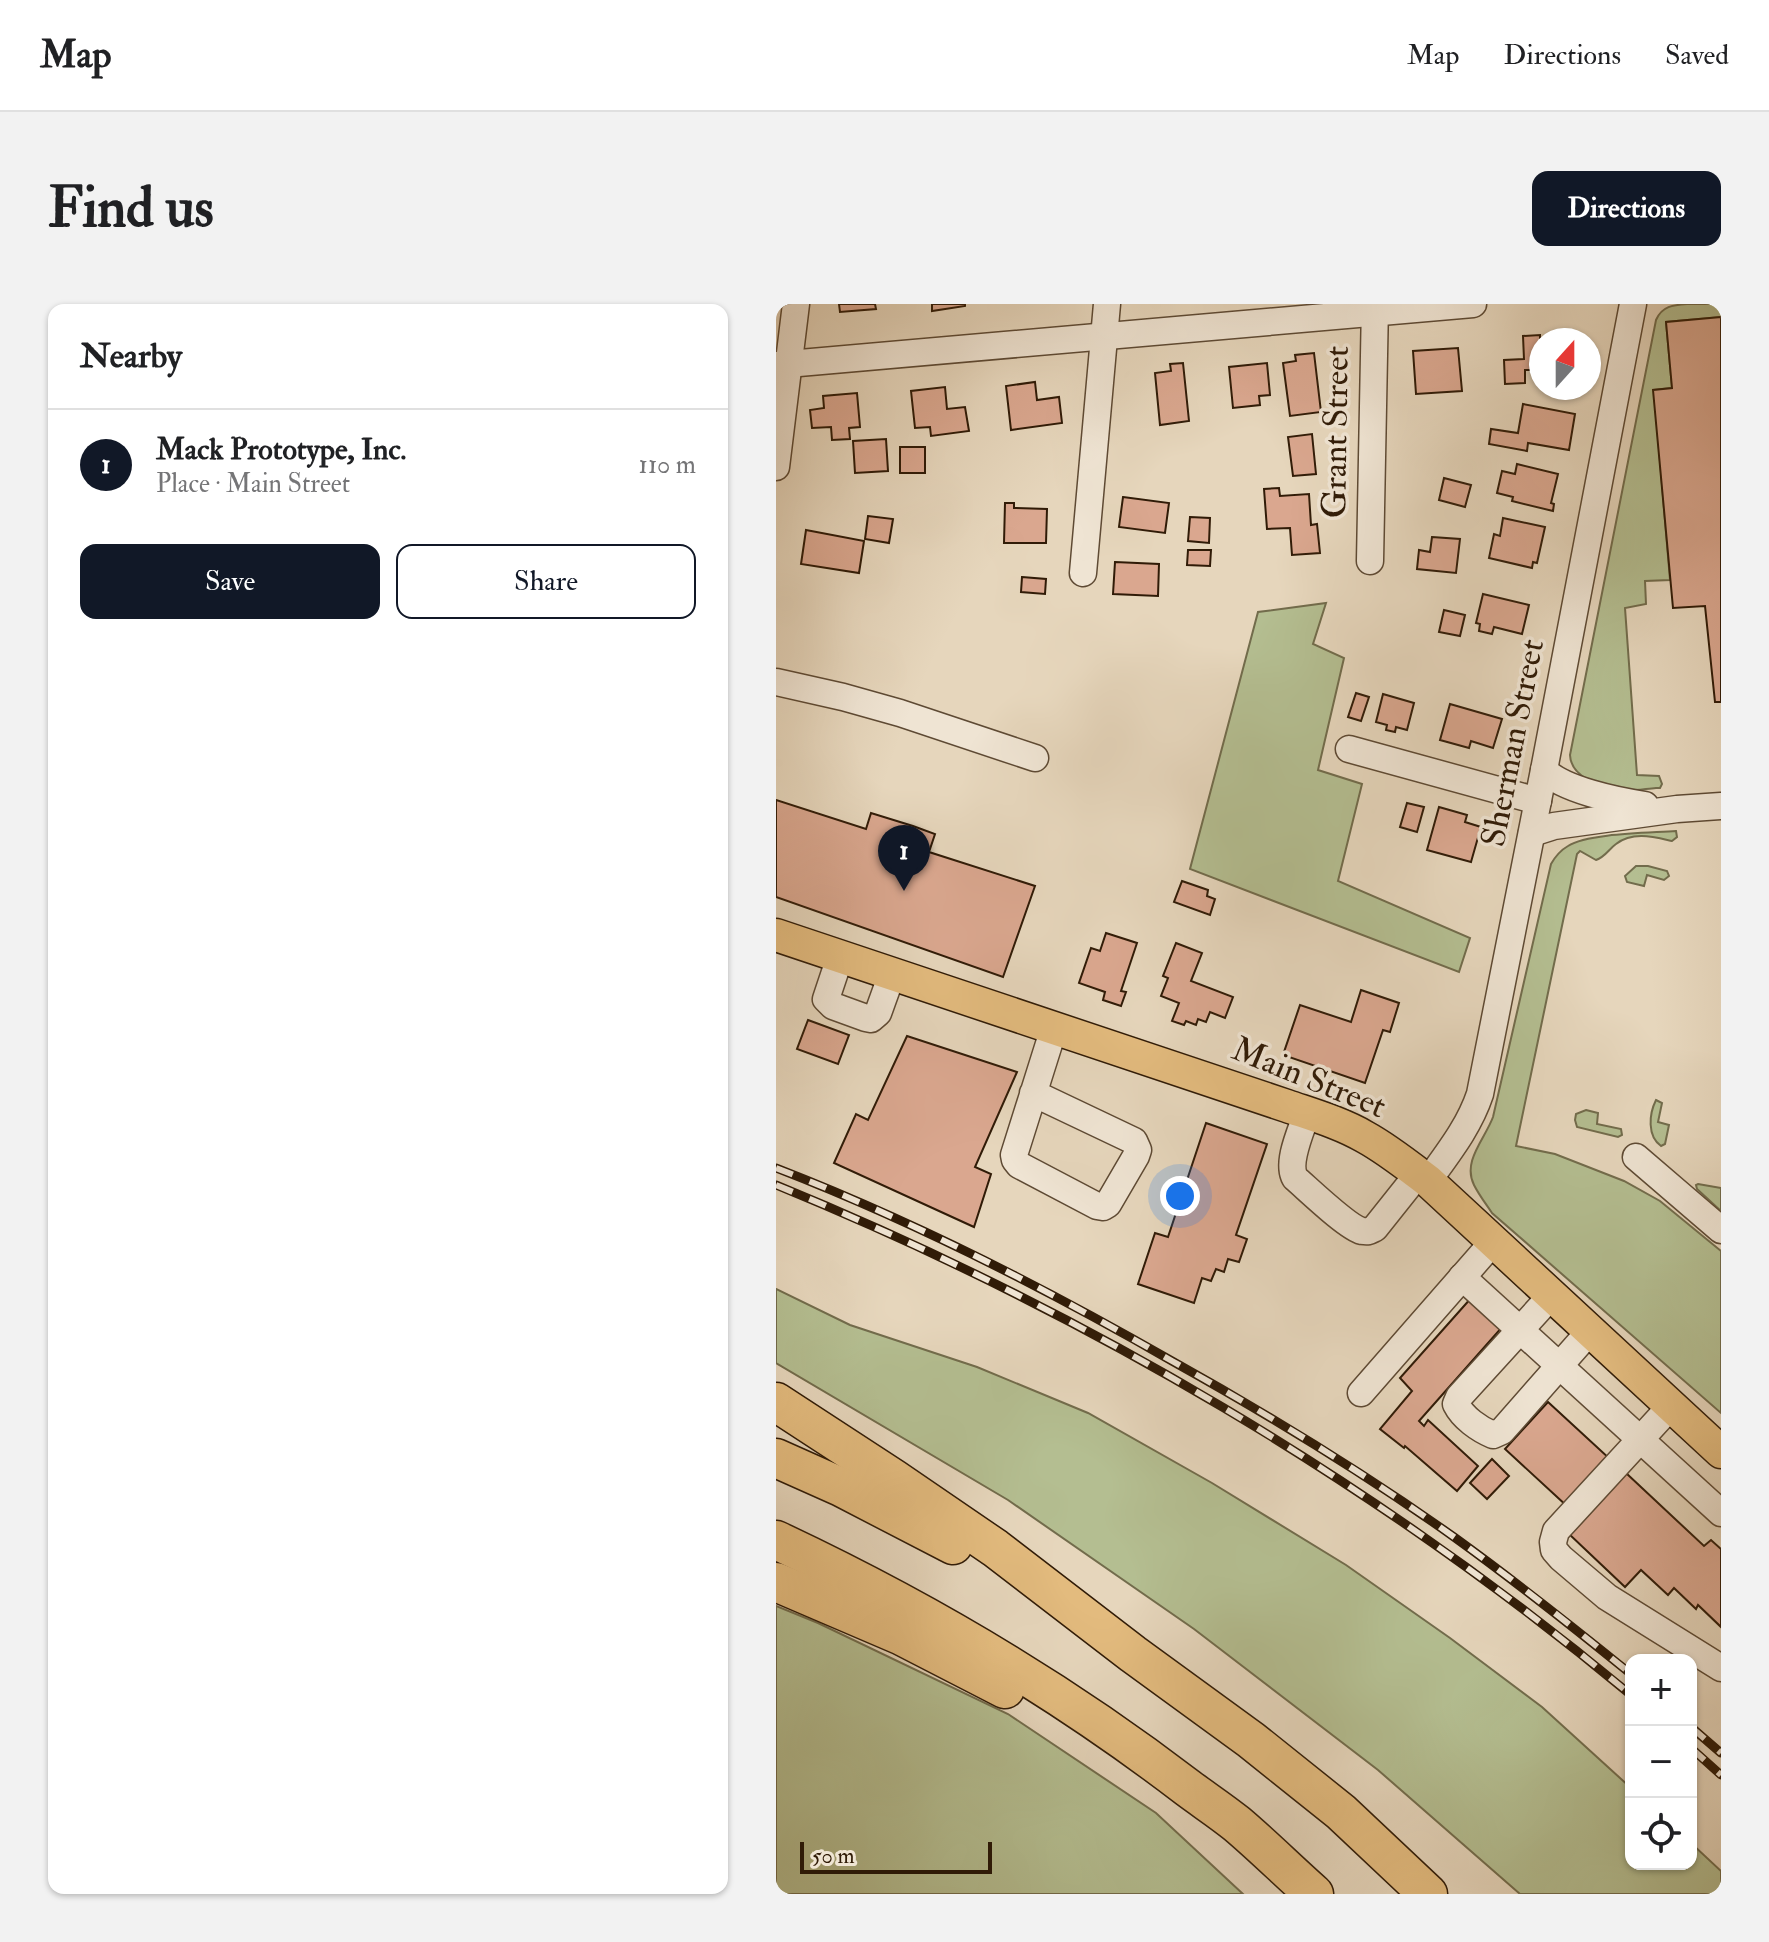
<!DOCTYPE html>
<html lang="en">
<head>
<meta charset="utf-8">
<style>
  body { margin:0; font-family:"IM FELL Double Pica",serif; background:#f2f2f2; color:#202124 }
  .controls { position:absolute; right:24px; bottom:24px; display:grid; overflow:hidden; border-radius:16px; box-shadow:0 2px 6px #0004 }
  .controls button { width:72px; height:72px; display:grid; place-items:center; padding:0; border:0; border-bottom:2px solid #e0e0e0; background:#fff; color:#202124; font:40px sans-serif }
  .compass { position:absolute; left:753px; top:24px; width:72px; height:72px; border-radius:50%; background:#fff; box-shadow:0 2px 6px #0004; rotate:21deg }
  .scale { position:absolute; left:24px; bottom:20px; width:192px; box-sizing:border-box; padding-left:8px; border:4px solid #301b07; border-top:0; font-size:22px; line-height:28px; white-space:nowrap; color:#301b07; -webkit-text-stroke:6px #efe4d3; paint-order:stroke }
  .you { position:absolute; left:404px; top:892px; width:28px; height:28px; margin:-20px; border:6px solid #fff; border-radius:50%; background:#1a73e8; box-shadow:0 0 0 12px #1a73e833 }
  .badge { display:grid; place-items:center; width:52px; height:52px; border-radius:50%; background:#111827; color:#fff; font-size:26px; font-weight:700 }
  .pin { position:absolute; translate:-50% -66px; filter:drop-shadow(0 2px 4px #0008) }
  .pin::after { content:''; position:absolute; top:42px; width:28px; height:24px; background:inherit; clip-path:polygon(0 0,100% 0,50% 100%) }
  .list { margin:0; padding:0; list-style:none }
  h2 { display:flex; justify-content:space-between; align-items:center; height:104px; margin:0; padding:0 32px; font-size:34px }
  h2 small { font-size:26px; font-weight:400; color:#757577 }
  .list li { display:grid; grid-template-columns:52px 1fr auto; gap:24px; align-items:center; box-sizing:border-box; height:112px; padding:0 32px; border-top:2px solid #e0e0e0 }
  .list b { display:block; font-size:30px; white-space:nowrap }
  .list p { margin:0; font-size:26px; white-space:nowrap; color:#757577 }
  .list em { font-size:26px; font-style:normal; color:#757577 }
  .actions { display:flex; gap:16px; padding:24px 32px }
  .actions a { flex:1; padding:18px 0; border:2px solid #111827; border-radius:16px; text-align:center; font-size:28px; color:#111827 }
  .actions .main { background:#111827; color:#fff }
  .icon { flex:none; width:44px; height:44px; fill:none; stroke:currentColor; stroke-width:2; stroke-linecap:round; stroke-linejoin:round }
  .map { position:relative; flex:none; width:945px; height:1590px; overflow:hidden; border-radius:16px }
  header { display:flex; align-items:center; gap:48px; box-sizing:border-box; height:112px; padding:0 40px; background:#fff; border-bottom:2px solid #e0e0e0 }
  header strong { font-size:38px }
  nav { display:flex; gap:44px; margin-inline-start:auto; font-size:28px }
  .intro { display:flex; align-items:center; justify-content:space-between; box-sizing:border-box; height:192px; padding:0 48px }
  h1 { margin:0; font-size:56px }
  .button { padding:20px 36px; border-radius:16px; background:#111827; color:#fff; font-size:28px; font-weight:700 }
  main { display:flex; gap:48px; padding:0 48px }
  aside { flex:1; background:#fff; border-radius:16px; box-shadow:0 2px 6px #0004 }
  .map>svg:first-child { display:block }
</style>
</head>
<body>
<header>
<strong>Map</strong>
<nav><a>Map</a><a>Directions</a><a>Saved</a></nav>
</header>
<div class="intro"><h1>Find us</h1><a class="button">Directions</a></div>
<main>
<aside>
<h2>Nearby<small></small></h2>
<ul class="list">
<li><span class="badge">1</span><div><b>Mack Prototype, Inc.</b><p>Place · Main Street</p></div><em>110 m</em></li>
</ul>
<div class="actions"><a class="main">Save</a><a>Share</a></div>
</aside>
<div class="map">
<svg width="945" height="1590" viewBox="0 0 945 1590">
  <rect width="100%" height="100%" fill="#e6d6bc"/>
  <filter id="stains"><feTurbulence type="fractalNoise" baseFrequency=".0025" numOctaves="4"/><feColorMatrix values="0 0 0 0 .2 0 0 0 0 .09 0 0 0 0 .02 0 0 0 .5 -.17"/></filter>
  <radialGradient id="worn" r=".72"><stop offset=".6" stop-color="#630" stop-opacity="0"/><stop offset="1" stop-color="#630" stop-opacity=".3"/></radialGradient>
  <g fill="#b4be91" stroke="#726c4c" stroke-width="2">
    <path d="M911,0H945V13L890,18L896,84L878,86L894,276L869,277L870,300L849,304L861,471L883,472L886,480L884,484H880C868,485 854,488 842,486C823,482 795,473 794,451L880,16C886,2 897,1 911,0Z"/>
    <polygon points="550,299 537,340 568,354 542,466 586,480 562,577 694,634 683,668 414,565 482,308"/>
    <path d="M900,527L901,533L896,537C878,533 857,527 840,540C833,545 829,553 820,556L804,547L801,550L740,842L779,850L848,877L884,897L945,947V1109L716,909C710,900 703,891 698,881C686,857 709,835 717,813L775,560C779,553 785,546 792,542C812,529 875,529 900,527Z"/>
    <polygon points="860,562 872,562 891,567 893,572 888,576 871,571 868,582 851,578 849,572"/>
    <path d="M880,796L886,799L882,818L893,821L889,840L885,842C871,832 873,810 880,796Z"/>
    <polygon points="810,806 822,809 821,820 845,825 846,831 842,833 801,823 799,816 800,810"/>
    <polygon points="922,880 945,884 945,907 921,885 920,881"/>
    <polygon points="0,985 74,1021 201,1063 312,1109 436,1179 570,1261 674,1334 766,1403 855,1484 855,1560 915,1560 915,1539 945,1567 945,1590 744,1590 602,1466 418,1325 232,1196 0,1059"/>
    <polygon points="0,1302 42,1319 232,1410 380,1509 467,1590 0,1590"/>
  </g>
  <g fill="#daa78f" stroke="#301b07" stroke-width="2">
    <polygon points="63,0 99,0 100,5 64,8"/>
    <polygon points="156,0 189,0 189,2 156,7"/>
    <polygon points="945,13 945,398 939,398 929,302 897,304 877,86 896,84 890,18"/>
    <polygon points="764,31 764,36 804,34 804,36 765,36 765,66 749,66 749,79 729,80 728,56 748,55 747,32"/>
    <polygon points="682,44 686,87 640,90 637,47"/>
    <polygon points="538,49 545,108 514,112 507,59 520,57 519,51"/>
    <polygon points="407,59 413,117 384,121 379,69 395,67 394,60"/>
    <polygon points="491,59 494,91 483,92 484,101 457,104 453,63"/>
    <polygon points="259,78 261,96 283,93 286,119 235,126 230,82"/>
    <polygon points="169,83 171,105 189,103 193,127 155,132 154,123 139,124 135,87"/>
    <polygon points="81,89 84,123 73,124 74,135 56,136 55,123 36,124 34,106 48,104 47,92"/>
    <polygon points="747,100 799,110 793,146 752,139 751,147 713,140 715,125 742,129"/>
    <polygon points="536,130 540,170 517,172 512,133"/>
    <polygon points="110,135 112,167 79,169 77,137"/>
    <rect x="124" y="143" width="25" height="26"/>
    <polygon points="741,160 782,170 775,199 778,200 777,207 736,197 737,193 721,189 726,167 739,170"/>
    <polygon points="668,174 695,181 689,203 663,196"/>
    <polygon points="503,184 504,192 533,190 535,221 541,220 544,249 516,251 514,224 491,225 488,185"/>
    <polygon points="347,193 393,199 389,229 343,223"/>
    <polygon points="229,199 238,199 238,204 271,205 270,239 228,239"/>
    <polygon points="92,212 117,215 113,239 89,235"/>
    <polygon points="414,213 434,214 433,239 412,237"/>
    <polygon points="727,214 769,223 761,259 757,258 756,264 713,254 718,230 724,232"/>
    <polygon points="30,226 88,237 83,269 25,260"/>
    <polygon points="656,233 684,235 680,269 641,265 643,246 654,248"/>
    <polygon points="412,246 435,246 434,262 411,261"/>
    <polygon points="339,258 383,260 382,292 337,290"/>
    <polygon points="246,273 270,275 269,290 245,288"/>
    <polygon points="707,290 753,301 746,330 718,323 716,330 703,327 704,320 700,319"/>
    <polygon points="668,306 689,311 684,332 663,328"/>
    <polygon points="580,389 593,393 585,417 572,413"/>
    <polygon points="607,390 638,399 631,426 620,423 619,428 610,426 611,421 600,418"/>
    <polygon points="674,400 726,415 717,444 695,437 693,444 664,436"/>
    <polygon points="0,496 90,525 95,509 137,522 159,530 153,548 259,582 227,673 0,593"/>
    <polygon points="631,499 648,503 641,528 624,523"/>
    <polygon points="663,503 691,511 689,518 705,523 695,558 651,546"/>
    <polygon points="406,577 432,586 431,592 439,595 434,611 398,598"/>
    <polygon points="330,629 361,639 345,687 350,688 345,702 327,696 329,688 303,679 315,644 324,647"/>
    <polygon points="400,639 426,649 415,677 457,693 449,714 434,708 430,718 422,715 420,721 410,717 408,721 396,717 403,699 385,692 392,674 387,672"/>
    <polygon points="585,686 623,699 614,728 607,726 589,779 507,751 524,701 575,718"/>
    <polygon points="32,716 73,731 62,760 21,745"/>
    <polygon points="131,732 241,768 199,863 215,870 198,923 58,859 80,810 92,816"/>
    <polygon points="430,819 491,840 460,931 471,935 463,958 452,955 448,968 440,965 435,977 426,974 418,999 362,980 379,929 392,933"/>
    <polygon points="696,993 728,1021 643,1117 648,1122 652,1116 702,1162 681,1187 629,1142 628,1144 604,1125 636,1087 624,1074"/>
    <polygon points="772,1098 835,1156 792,1203 729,1145"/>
    <polygon points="716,1155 733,1172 711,1195 694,1179"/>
    <polygon points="850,1169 928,1242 935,1236 945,1245 945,1323 922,1301 920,1305 898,1284 892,1291 865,1266 849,1283 793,1230"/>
  </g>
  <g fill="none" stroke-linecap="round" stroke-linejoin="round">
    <g stroke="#5e4a34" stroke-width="29">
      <g id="minor">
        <polyline points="0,61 697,0"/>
        <polyline points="0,163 20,0"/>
        <polyline points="594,257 599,0"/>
        <polyline points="307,269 331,0"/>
        <polyline points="0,378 67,393 124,409 259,454"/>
        <polyline points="573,445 762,497"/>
        <path d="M768,466C787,486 842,497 869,501"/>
        <polyline points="756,529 778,522 901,505 945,502"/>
        <polyline points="64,653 50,695 57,702 90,714 95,715 102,709 116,670"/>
        <polyline points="257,789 358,837 362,846 360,852 332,900 327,903 321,902 243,861 239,856 238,851 278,724"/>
        <path d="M531,809C526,825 510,858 519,874C533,886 571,923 586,927C593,928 593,927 599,924L642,870"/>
        <polyline points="860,853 945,926"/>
        <path d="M652,877C672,849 693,823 704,790L768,466L857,0"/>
        <polyline points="686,973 945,1209"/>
        <path d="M775,992L683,1093L680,1100C687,1114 703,1125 717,1131L726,1127L814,1027"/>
        <polyline points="585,1089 717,938"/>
        <polyline points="895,1102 780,1227 777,1238 778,1246 785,1254 831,1293 945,1364"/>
      </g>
    </g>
    <g stroke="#301b07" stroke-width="35">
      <path id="major" d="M0,631L511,802C537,811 565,819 589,833C611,845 631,861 652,877L945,1148"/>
    </g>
    <g stroke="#301b07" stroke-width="41">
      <g id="highway">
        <polyline points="0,1098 118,1175 219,1244 357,1350 475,1436 565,1508 652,1590"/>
        <polyline points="0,1154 65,1183 177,1241"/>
        <path d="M0,1236C147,1305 283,1385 412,1484C428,1496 445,1507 461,1520C487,1542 512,1567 538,1590"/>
        <polyline points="0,1278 126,1332 229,1385"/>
      </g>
    </g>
    <use href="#minor" stroke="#efe4d3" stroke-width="26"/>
    <use href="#major" stroke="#e3bb7e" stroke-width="32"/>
    <use href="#highway" stroke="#e3bb7e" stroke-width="38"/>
    <g stroke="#301b07" stroke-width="9">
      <g id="rail">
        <path d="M0,864C137,917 269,984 396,1057C493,1111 588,1169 678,1233C739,1277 797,1323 855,1370"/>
        <path d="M0,881C308,1007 599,1178 855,1391"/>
        <polyline points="915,1423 945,1449"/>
        <polyline points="915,1444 945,1471"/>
      </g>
    </g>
    <use href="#rail" stroke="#efe4d3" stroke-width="6" stroke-dasharray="18" stroke-linecap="butt"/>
  </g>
  <g text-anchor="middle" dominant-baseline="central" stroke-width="7" stroke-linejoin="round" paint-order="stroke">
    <g font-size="34" fill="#301b07" stroke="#efe4d3">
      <text transform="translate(560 128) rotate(-89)">Grant Street</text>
      <text transform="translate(737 439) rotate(-79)">Sherman Street</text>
      <text transform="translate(533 774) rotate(22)">Main Street</text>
    </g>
  </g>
  <rect width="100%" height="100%" filter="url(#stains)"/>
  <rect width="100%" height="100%" fill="url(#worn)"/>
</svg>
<div class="controls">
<button>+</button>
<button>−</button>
<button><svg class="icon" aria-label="locate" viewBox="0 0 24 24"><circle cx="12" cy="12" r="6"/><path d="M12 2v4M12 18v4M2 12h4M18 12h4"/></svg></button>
</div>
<svg class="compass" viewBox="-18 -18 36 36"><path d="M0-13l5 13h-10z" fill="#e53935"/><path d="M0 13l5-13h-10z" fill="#757577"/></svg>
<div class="scale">50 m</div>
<div class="you"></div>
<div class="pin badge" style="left:128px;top:587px">1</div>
</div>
</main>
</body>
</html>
